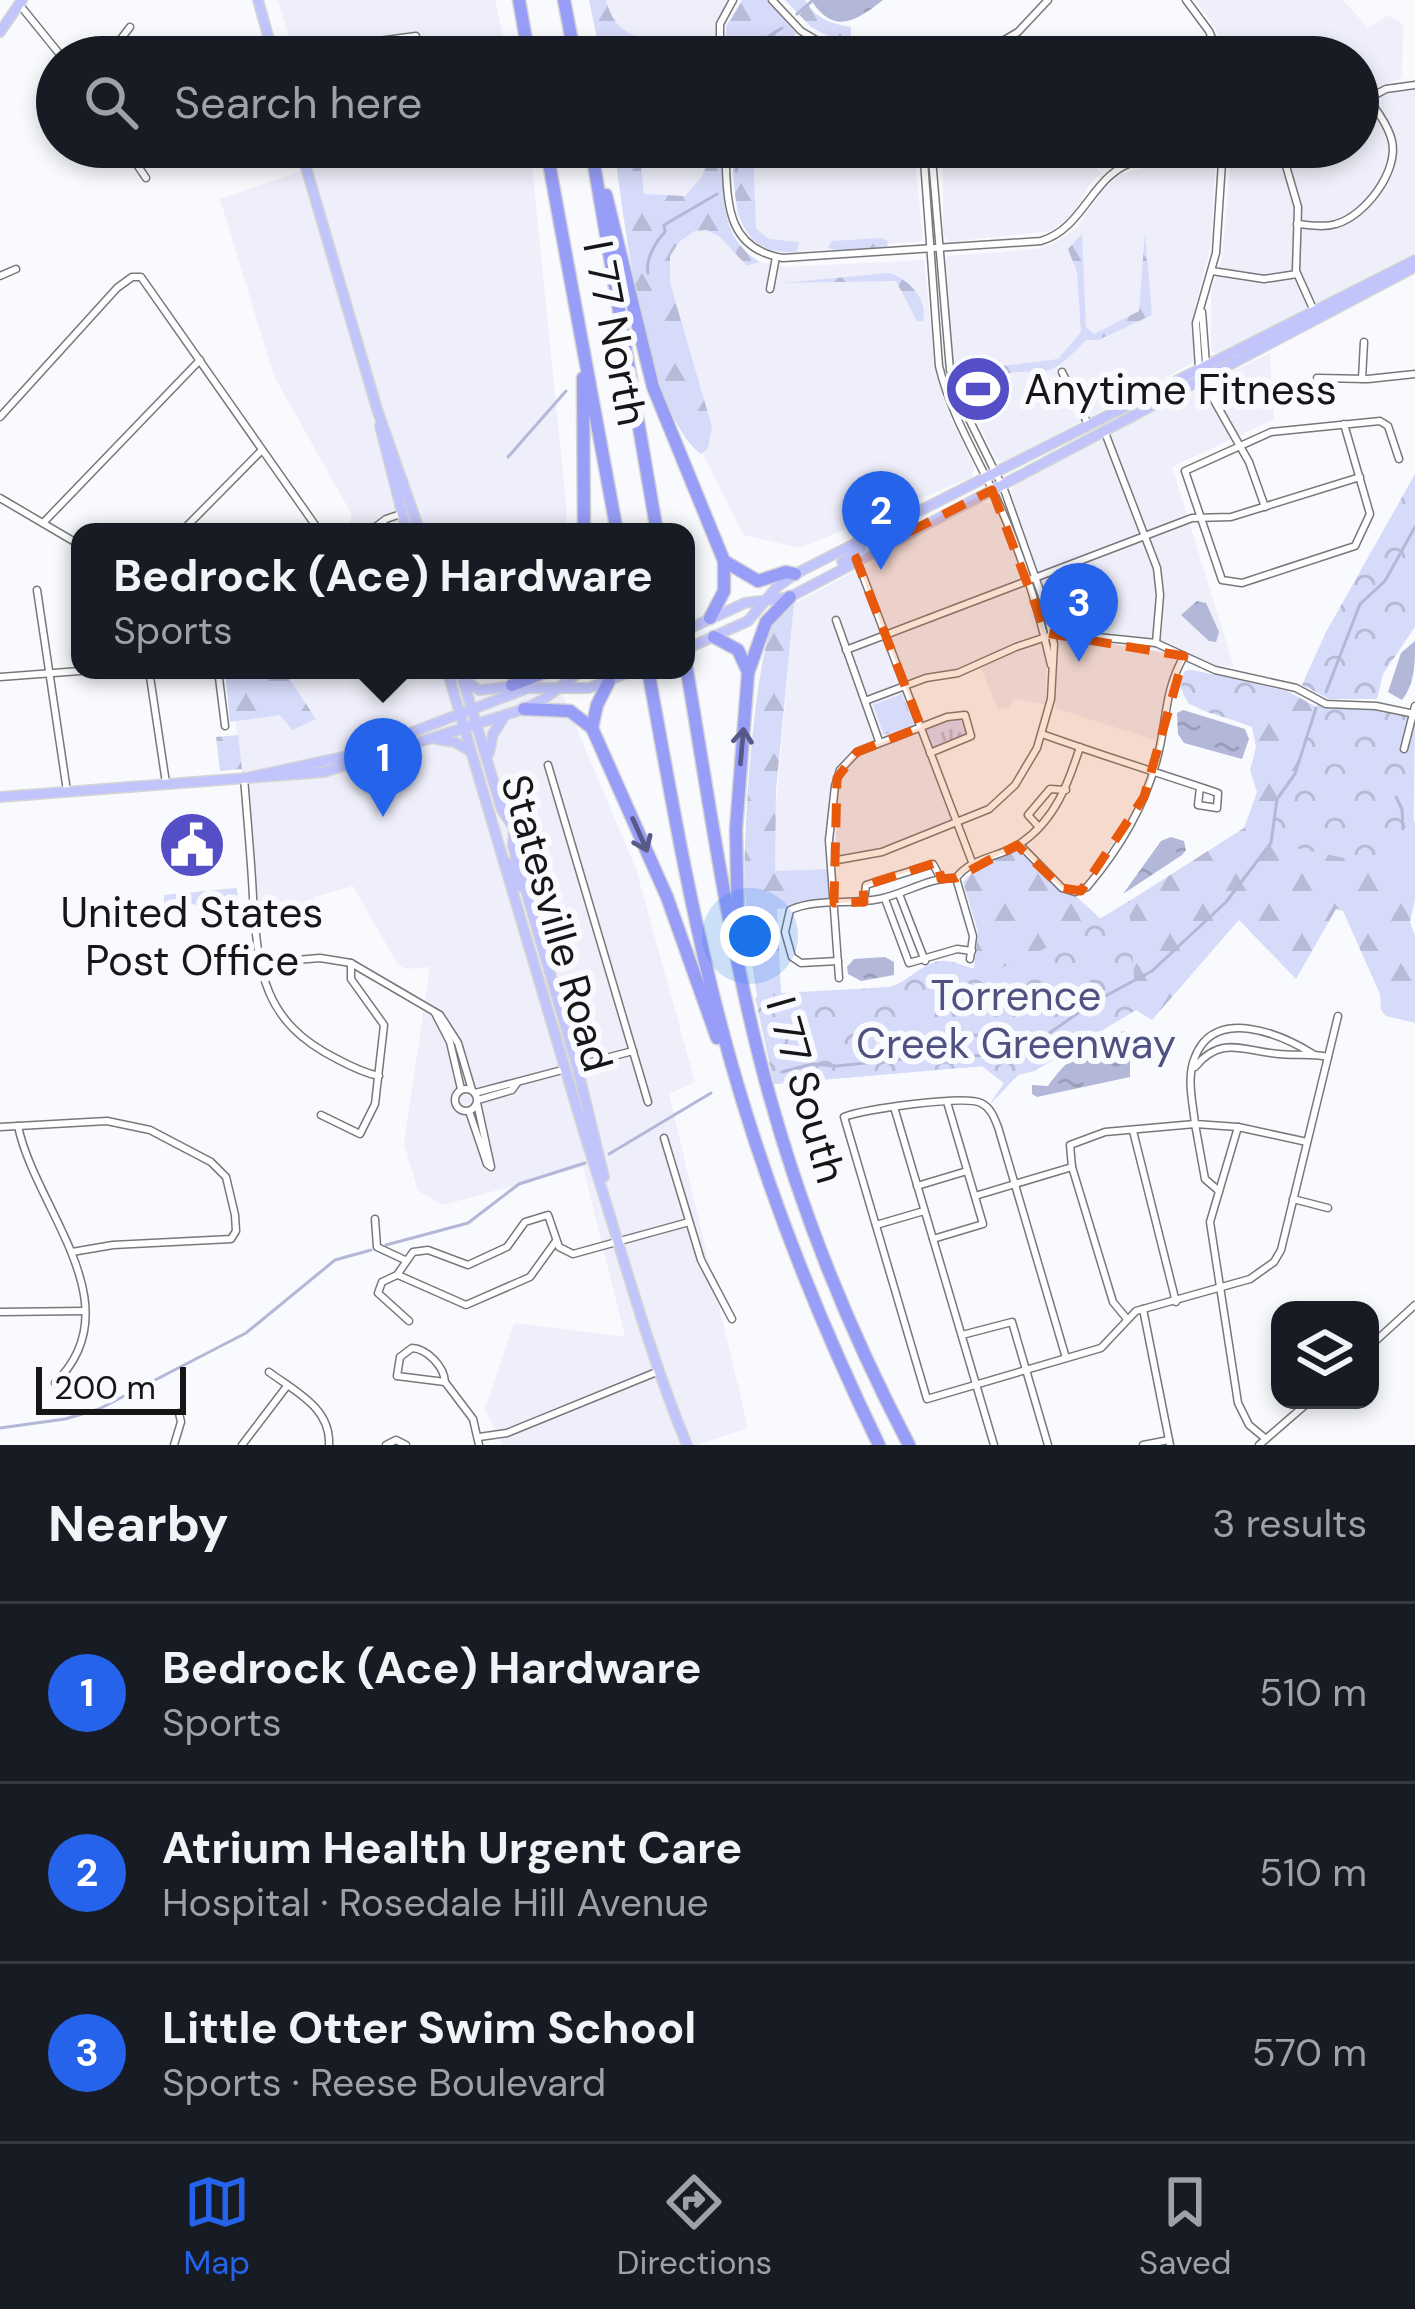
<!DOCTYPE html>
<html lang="en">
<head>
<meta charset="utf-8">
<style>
  body { margin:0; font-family:"DM Sans",sans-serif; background:#20242c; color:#f1f3f6 }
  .controls { position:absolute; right:36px; bottom:36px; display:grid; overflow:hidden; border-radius:24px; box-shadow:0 6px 18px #0003 }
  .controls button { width:108px; height:108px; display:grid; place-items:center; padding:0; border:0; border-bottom:3px solid #363941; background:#171b24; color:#f1f3f6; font:60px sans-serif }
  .scale { position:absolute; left:36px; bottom:30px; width:150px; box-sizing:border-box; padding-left:12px; border:6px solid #161617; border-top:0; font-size:33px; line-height:42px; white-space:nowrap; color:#161617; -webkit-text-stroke:9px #f9fafe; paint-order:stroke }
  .you { position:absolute; left:750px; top:936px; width:42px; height:42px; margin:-30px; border:9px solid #fff; border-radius:50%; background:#1a73e8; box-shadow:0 0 0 18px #1a73e833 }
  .badge { display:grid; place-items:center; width:78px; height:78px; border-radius:50%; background:#2563eb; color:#fff; font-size:39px; font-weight:700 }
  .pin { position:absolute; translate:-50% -99px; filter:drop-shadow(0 3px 6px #0008) }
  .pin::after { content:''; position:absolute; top:63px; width:42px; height:36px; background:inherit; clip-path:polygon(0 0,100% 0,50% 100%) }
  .popup { position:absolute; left:71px; top:523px; width:624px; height:156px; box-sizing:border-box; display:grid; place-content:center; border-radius:24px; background:#171b24; filter:drop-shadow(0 3px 9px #0005); font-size:39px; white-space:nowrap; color:#9ea1a6 }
  .popup b { font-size:45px; color:#f1f3f6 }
  .popup::after { content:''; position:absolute; left:50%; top:100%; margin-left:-24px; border:24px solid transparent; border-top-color:#171b24 }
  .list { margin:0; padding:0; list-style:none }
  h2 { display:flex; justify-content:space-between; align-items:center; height:156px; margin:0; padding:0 48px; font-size:51px }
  h2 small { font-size:39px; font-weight:400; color:#9ea1a6 }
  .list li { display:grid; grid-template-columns:78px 1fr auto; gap:36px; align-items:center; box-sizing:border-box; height:180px; padding:0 48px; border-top:3px solid #363941 }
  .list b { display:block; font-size:45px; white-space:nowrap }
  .list p { margin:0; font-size:39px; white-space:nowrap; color:#9ea1a6 }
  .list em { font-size:39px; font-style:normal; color:#9ea1a6 }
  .icon { flex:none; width:66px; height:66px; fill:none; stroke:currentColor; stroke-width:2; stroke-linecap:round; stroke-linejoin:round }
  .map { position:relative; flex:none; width:1415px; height:1445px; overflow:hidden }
  .search { position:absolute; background:#171b24; box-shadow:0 6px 18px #0003; left:36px; right:36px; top:36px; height:132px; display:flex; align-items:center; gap:30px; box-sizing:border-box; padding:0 42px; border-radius:66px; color:#9ea1a6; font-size:45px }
  .sheet { height:696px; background:#171b24 }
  nav { display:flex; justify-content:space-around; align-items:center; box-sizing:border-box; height:168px; border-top:3px solid #363941; background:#171b24; font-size:33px; color:#9ea1a6 }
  nav a { display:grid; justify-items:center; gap:6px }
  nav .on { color:#2563eb }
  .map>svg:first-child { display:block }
</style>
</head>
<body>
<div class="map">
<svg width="1415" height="1445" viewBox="0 0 1415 1445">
  <defs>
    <pattern id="grass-tufts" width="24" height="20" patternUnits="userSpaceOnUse" patternTransform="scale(3)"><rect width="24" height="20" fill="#d7dbfa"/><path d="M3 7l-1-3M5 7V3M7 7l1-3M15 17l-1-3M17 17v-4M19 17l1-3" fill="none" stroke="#b8bbd6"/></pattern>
    <pattern id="forest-firs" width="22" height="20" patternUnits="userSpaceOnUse" patternTransform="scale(3)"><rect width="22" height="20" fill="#d7dbfa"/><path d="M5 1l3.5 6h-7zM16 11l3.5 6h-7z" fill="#b8bbd6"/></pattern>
    <pattern id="park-crowns" width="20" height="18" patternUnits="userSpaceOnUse" patternTransform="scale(3)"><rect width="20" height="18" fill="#d7dbfa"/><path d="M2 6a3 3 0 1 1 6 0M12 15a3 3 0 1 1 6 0" fill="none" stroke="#b8bbd6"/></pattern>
    <pattern id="water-ripples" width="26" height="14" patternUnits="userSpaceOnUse" patternTransform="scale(3)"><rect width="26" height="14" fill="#b3b7d8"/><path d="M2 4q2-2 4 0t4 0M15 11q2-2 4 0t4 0" fill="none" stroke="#999db9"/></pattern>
  </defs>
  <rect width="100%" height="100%" fill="#f9fafe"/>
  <g fill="#eeeffa">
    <polygon points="278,0 495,0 508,57 295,57"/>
    <polygon points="606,0 728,0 715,24 715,57 616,57"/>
    <polygon points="1195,0 1343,0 1368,28 1388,15 1403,24 1402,78 1358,95 1358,57 1227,57 1218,32"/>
    <polygon points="1415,89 1415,253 1219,353 1211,352 1211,292 1222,258 1230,167 1281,166 1314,147 1358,147 1358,111 1379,96"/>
    <polygon points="321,147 530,147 567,513 564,532 350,532 351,513 274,376 220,199 325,163"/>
    <polygon points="632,147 721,147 730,233 743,251 760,262 786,267 924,260 936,373 948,412 974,467 972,477 800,548 744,535 696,441"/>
    <polygon points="732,147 914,147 923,241 785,253 762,247 751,238 737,215"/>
    <polygon points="943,147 1077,147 1081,161 1102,173 1090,183 1075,212 1051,231 949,242 943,236"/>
    <polygon points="1180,165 1215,169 1211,246 1195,306 1193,363 1003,462 996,460 957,378 951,350 946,256 1036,249 1053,244 1077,228 1101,192 1121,174 1151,166"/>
    <polygon points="1270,353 1274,419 1172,467 1234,667 1215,665 1183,651 1162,706 1158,741 1055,708 1058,630 1011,494 1013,482"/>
    <polygon points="982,502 995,505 1031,597 1046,661 1046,705 1014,698 1010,707 998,710 981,668 906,688 958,824 882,852 832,861 834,903 777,909 773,840 794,604"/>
    <polygon points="284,670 552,670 636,869 695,1082 669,1094 748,1428 697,1445 503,1445 485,1409 514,1323 625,1337 583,1167 443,1205 418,1191 404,1143 430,967 405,969 397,963 353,886 314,897 315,918 260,922 233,700 316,718"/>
  </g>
  <g fill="url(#grass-tufts)">
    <polygon points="902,694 914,725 884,735 873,705"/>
    <polygon points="965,715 971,736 930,753 921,727"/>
  </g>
  <g fill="url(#forest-firs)">
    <path d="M589,0H606C624,70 697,15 715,57H693L678,49L601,57Z"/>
    <polygon points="742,0 768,0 796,33 780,57 726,57 726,26"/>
    <path d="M785,0H805C816,19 830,23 851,27V48L811,27Z"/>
    <path d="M614,147H639L644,194L685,196L701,178L715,147H721C724,190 717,237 760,262L747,266L720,237L707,230L695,231L679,242L670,256V283L712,427L708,448L701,454C645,411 624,219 614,147Z"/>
    <path d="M732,147H753L756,229L769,239L799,242L796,252C730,256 735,194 732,147Z"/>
    <path d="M1145,232L1152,315L1098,340H1086C1042,386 1050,365 996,375L993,367L1058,359L1081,332L1077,272L1068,249L1082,234L1086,327L1094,334L1139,311Z"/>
    <polygon points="881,238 888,241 887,247 833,250 828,247 832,241"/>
    <path d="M889,273C909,279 928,299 923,321H917L896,281L782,283Z"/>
    <path d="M794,604L776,791L775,871L832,869L834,903L777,909L781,993L890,987C908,982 918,967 935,963C950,959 959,969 974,968L978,932L963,882L976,868L972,862L1020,845L1101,919L1244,828L1257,792L1250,770L1256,747L1252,727L1189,704L1180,687L1185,671L1191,670L1287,691L1315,706L1415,822V899L1410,922L1415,936V1023L1386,1016L1381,1010L1380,994L1343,911L1336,909L1296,979L1239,920L1152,1020L1136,1010L1034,1071L1018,1075L990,1104L1004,1083L982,1066L774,1084C760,1019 749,956 745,890C742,847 754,643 778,614C780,612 792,606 794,604Z"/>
    <polygon points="225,670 284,670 316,719 292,730 280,715 230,722"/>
    <polygon points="238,735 242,769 220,771 216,737"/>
    <polygon points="236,888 238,895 196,905 173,899 169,913 164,908 164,895"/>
  </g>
  <g fill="url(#park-crowns)">
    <polygon points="1415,474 1415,627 1383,674 1377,699 1329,699 1302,685 1326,632"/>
    <path d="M1191,670L1258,684L1252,727C1226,713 1167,714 1185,671Z"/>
    <polygon points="1320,701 1415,714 1413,872 1271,843 1277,799 1295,774 1311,716"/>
    <path d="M1129,901L1136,1010L1034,1071L1018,1075L990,1104L1004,1083L982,1066L774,1084L755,997L890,987C909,982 920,964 940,961C954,959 970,970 984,971C1007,973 1106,916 1129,901Z"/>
  </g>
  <g fill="url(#water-ripples)">
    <path d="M811,0H883C856,21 834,36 811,0Z"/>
    <polygon points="1197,601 1206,603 1219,632 1216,642 1209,641 1181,615"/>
    <path d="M1415,641C1415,663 1415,683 1402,700L1388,692L1401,653Z"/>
    <polygon points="1183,710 1245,729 1249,739 1242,759 1184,743 1178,734 1177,713"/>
    <polygon points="1171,837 1184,841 1186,850 1182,855 1123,894 1161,841"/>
    <polygon points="885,957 894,962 894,975 861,981 848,974 847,967 854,959"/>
    <path d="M1125,1031L1130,1037V1077L1037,1097L1032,1094V1085L1048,1086C1065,1061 1094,1036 1125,1031Z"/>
  </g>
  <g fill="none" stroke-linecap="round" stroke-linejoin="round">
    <g stroke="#b3b7d8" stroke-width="3">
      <polyline points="797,14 813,0"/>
      <polyline points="752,57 769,36 782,28"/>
      <polyline points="736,171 744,147"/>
      <path d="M648,273C645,260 656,241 665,232L664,225L717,194"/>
      <polyline points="508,457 566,391"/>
      <polyline points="1326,692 1360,604 1385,581 1415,527"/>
      <polyline points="1396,797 1402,809 1403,829"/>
      <polyline points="782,1072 812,1064 837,1066 940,1055 1006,1056 1035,1043 1094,1002 1152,971 1226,902 1271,843 1277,799 1295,774 1316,708"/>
      <polyline points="609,1154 711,1093"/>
      <polyline points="386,1245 468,1223 519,1184 585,1163"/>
      <polyline points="0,1428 65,1419 99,1409 246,1333 335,1260 371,1250"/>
    </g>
    <g stroke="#77787b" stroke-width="9">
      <g id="minor">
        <polyline points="772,0 801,31 845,57"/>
        <polyline points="1186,0 1209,31 1220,57"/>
        <polyline points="19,4 62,57"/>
        <polyline points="273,55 416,36"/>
        <polyline points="107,57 130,27"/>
        <polyline points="720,57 720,24 733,0"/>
        <polyline points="975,57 1018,32 1048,0"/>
        <polyline points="1358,104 1386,89 1415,85"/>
        <polyline points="125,147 146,178"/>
        <path d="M725,147C728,196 722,248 783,258L1041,241C1087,227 1091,171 1140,160C1195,148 1257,180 1307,147"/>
        <path d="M923,147L939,366C951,416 978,458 999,504C1022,556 1039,610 1051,665"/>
        <polyline points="1284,159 1298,207 1296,271 1314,311"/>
        <path d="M1297,224C1310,225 1323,228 1336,224C1365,216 1399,171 1392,141C1388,124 1373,105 1362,91"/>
        <polyline points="1212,271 1264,279 1297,274"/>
        <polyline points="0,276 16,269"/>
        <polyline points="770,289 776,257"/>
        <polyline points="1202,312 1206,364"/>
        <polyline points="1199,368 1196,323 1216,253 1223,147"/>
        <polyline points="1062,372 1088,424"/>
        <polyline points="1210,377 1219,407"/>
        <polyline points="1317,378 1368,379 1415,374"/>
        <polyline points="1362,379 1364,342"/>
        <polyline points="1203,381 1249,462 1265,507"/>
        <polyline points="0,417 117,288 132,277 141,277 320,532"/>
        <polyline points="1344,424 1370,514 1355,546 1242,583 1222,580 1185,471 1271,432 1380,421 1388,426 1399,459"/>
        <polyline points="1104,430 1157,568 1160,595 1156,643"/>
        <polyline points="0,498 80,545"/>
        <polyline points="43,523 200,360"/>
        <polyline points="181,532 262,450"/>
        <polyline points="369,532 386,519 401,514"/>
        <polyline points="858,563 972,862"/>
        <polyline points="37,590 67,791"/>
        <polyline points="836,620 879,741"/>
        <polyline points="846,650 1192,518 1231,517 1360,477"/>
        <polyline points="149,670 166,783"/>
        <polyline points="218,670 225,726"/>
        <polyline points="0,677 93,670"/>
        <polyline points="865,701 926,678 958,673 1016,647 1058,633 1156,643 1215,670 1296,688 1326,704 1376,706 1415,714"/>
        <path d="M1042,734C1100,755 1159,773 1218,793L1217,808L1198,805L1200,787"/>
        <polyline points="1404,749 1415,706"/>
        <polyline points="548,765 648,1102"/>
        <path d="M244,777C247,817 251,857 253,897C258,972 263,1022 337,1059C350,1066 364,1073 379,1076"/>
        <polyline points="1038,826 1028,815 1050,789 1066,790"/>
        <path d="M1020,845L1062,888L1075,892L1087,887C1122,846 1149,799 1160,746C1167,712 1166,688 1184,656"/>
        <polyline points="832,861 882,852 989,809 1015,785 1037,748 1051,699 1054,644 1044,602 1005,492 966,413 950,370 931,147"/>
        <polyline points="899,894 925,961"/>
        <polyline points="885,899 909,963 957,949 972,951"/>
        <polyline points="864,902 866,885 933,864 941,879"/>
        <path d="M970,959L973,936L956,878C973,856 1000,858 1021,843C1055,820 1068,784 1080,747"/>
        <path d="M838,961L801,963L792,957L785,932L790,910C817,898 850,905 879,899C905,894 929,877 956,878"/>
        <polyline points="260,963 320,958 351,963 440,1015 458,1043 472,1090"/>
        <polyline points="839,978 829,840 835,786 840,770 857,752 947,717 965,715 971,736 930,753"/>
        <polyline points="435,1013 450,1042 461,1089"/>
        <polyline points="579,1065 633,1051"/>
        <path d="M1195,1067C1221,1035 1243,1051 1278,1054C1295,1056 1311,1053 1328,1057"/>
        <circle cx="466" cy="1100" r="11"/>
        <polyline points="475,1093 566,1069"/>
        <polyline points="478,1100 512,1090 517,1083"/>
        <polyline points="894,1107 994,1445"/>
        <polyline points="469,1111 487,1164 491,1167 477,1103"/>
        <polyline points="321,1115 360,1134 375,1104 384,1025 351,979 351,963"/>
        <path d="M18,1126C35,1209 135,1305 55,1383"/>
        <polyline points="0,1127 107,1121 150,1130 211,1162 226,1177 235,1215 236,1231 231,1239 113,1245 72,1252"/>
        <path d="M1238,1127L1195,1124C1193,1103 1186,1078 1195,1057C1215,1006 1281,1034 1313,1054"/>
        <polyline points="1133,1131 1176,1302"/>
        <polyline points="664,1138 701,1260 732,1319"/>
        <polyline points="917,1186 967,1171"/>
        <polyline points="975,1196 1072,1167"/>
        <polyline points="1293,1199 1328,1208"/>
        <polyline points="375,1219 377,1247 405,1260"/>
        <polyline points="876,1225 924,1211"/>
        <polyline points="933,1239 983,1224 947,1102"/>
        <polyline points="398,1275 466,1305 530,1277 556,1241"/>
        <polyline points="1143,1309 1170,1445"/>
        <polyline points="0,1312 84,1311"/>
        <polyline points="1127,1319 1113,1302 1072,1167 1070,1145 1105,1132 1195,1124 1205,1179 1219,1191"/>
        <polyline points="409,1321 378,1293 382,1282 397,1275 413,1252 428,1250 468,1265 507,1247 525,1222 548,1215 559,1247 573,1254 689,1222"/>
        <polyline points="962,1335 1012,1322 1048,1445"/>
        <polyline points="1370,1346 1415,1305"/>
        <path d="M412,1348C427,1349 444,1366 445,1382L397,1376L400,1357Z"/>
        <path d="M1066,1358L998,1127C994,1117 991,1108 981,1103C964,1095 864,1109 844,1117L927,1399L1101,1348L1136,1311L1250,1279L1274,1262L1281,1250L1338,1016"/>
        <path d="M269,1372C296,1392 331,1408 329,1445"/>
        <polyline points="445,1382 473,1419 479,1445"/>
        <polyline points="479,1437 507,1433 659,1371"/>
        <polyline points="1266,1439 1249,1425 1238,1403 1210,1222 1238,1127 1307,1142"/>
        <polyline points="174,1445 181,1422 179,1413"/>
        <polyline points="242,1445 287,1386"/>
        <polyline points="386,1445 396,1440 406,1445"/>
        <polyline points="1143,1445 1169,1440"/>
        <polyline points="1259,1445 1311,1400"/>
      </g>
    </g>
    <g stroke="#d5d5d5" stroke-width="12">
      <g id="major">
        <polyline points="258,0 274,57"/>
        <polyline points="0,32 22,0"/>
        <polyline points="300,147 377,409 420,532"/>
        <polyline points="380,426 407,532"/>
        <polyline points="842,562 861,549 862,539"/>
        <polyline points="686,630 745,603 790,597 1415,267"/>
        <polyline points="686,649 748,621 777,587 795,574 1415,260"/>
        <path d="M447,670L586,1139C619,1240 646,1346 687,1445"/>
        <polyline points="460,670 502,810 514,828 513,846 577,1066 604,1177"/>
        <polyline points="465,681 479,690 516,686"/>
        <polyline points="436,739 455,742 470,751"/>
        <polyline points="489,753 493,734 505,715"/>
        <polyline points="251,777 352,755 528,688 589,688 635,670"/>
        <polyline points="0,797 324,772 524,709 544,699 582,670"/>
        <polyline points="504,861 510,864 517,884 524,888"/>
      </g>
    </g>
    <g stroke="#d5d5d5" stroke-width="15">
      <g id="highway">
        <polyline points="519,0 529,57"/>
        <polyline points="564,0 575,57"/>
        <polyline points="546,147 617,532"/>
        <polyline points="591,147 657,532"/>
        <polyline points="606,195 653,387 724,561 724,591 710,618"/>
        <polyline points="583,378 584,532"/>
        <polyline points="724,561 758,581 786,572 795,574"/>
        <polyline points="714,637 738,650 748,672"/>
        <path d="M686,665C708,794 726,925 758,1052C792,1189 844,1321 909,1445"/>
        <path d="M648,670C669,784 688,898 717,1010C755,1160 811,1305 879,1445"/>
        <polyline points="512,685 550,670"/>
        <polyline points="524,709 570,711 592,728 667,897 717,1038"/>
        <polyline points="592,728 597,705 609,681"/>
        <polyline points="738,925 736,829 748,673 766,622 790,597"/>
      </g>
    </g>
    <use href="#minor" stroke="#fff" stroke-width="6"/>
    <use href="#major" stroke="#c1c5fb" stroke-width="9"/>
    <use href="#highway" stroke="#989ef8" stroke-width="12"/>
  </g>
  <defs><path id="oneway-shaft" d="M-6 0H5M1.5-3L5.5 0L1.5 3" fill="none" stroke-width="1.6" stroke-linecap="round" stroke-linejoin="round" transform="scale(3)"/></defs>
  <g stroke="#575a88">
    <use href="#oneway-shaft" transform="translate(742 746) rotate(-85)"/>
    <use href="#oneway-shaft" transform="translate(640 835) rotate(66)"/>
  </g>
  <path fill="#e8590c" fill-opacity="0.2" stroke="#e8590c" stroke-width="9" stroke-dasharray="24 15" stroke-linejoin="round" d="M992,490L1046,633L1184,656L1144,797L1081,891L1062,888L1017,845L956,878L941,879L938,862L863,886L864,902L834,903L837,778L857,752L921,727L856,559Z"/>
  <defs>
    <g id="stadium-disc" transform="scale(3.45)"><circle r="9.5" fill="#554fc7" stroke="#f9fafe"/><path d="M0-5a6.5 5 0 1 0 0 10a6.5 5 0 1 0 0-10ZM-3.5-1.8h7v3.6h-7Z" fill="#fff"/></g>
    <g id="civic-disc" transform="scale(3.45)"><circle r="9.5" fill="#554fc7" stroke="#f9fafe"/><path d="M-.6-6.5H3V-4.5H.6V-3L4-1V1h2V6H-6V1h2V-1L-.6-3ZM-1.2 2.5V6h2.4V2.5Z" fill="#fff"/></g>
  </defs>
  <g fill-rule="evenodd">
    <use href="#stadium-disc" x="978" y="389"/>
    <use href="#civic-disc" x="192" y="845"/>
  </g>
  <g text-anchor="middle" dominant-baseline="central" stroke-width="12" stroke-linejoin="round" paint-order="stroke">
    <g font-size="42" fill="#161617" stroke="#f9fafe">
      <text transform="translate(615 333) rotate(79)">I 77 North</text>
      <text transform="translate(557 923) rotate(74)">Statesville Road</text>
      <text transform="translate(806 1090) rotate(74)">I 77 South</text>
    </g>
    <g font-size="42" fill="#161617" stroke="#f9fafe" text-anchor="start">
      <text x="1024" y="389">Anytime Fitness</text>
      <text x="192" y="912" text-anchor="middle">United States<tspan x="192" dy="48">Post Office</tspan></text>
    </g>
    <g font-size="42" fill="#4f5281" stroke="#f9fafe">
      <text x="1016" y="995">Torrence<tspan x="1016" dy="48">Creek Greenway</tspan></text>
    </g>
  </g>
</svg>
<div class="controls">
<button><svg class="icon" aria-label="layers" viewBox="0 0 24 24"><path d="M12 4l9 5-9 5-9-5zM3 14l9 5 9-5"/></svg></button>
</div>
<div class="scale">200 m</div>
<div class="you"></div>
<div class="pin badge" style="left:383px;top:817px">1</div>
<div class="popup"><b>Bedrock (Ace) Hardware</b>Sports</div>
<div class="pin badge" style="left:881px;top:570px">2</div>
<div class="pin badge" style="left:1079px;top:662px">3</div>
<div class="search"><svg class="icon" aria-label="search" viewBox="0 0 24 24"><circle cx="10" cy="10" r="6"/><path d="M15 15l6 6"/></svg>Search here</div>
</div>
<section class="sheet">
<h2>Nearby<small>3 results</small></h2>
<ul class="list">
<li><span class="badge">1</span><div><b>Bedrock (Ace) Hardware</b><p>Sports</p></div><em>510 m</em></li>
<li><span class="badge">2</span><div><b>Atrium Health Urgent Care</b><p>Hospital · Rosedale Hill Avenue</p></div><em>510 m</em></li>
<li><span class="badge">3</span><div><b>Little Otter Swim School</b><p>Sports · Reese Boulevard</p></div><em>570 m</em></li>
</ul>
</section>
<nav>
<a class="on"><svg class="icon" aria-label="map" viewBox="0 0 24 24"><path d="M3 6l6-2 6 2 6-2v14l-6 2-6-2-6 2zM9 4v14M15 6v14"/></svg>Map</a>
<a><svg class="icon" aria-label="directions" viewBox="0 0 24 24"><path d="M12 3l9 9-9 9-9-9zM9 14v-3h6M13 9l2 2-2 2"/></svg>Directions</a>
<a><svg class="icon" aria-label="saved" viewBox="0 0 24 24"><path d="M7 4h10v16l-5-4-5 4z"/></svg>Saved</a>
</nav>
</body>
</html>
